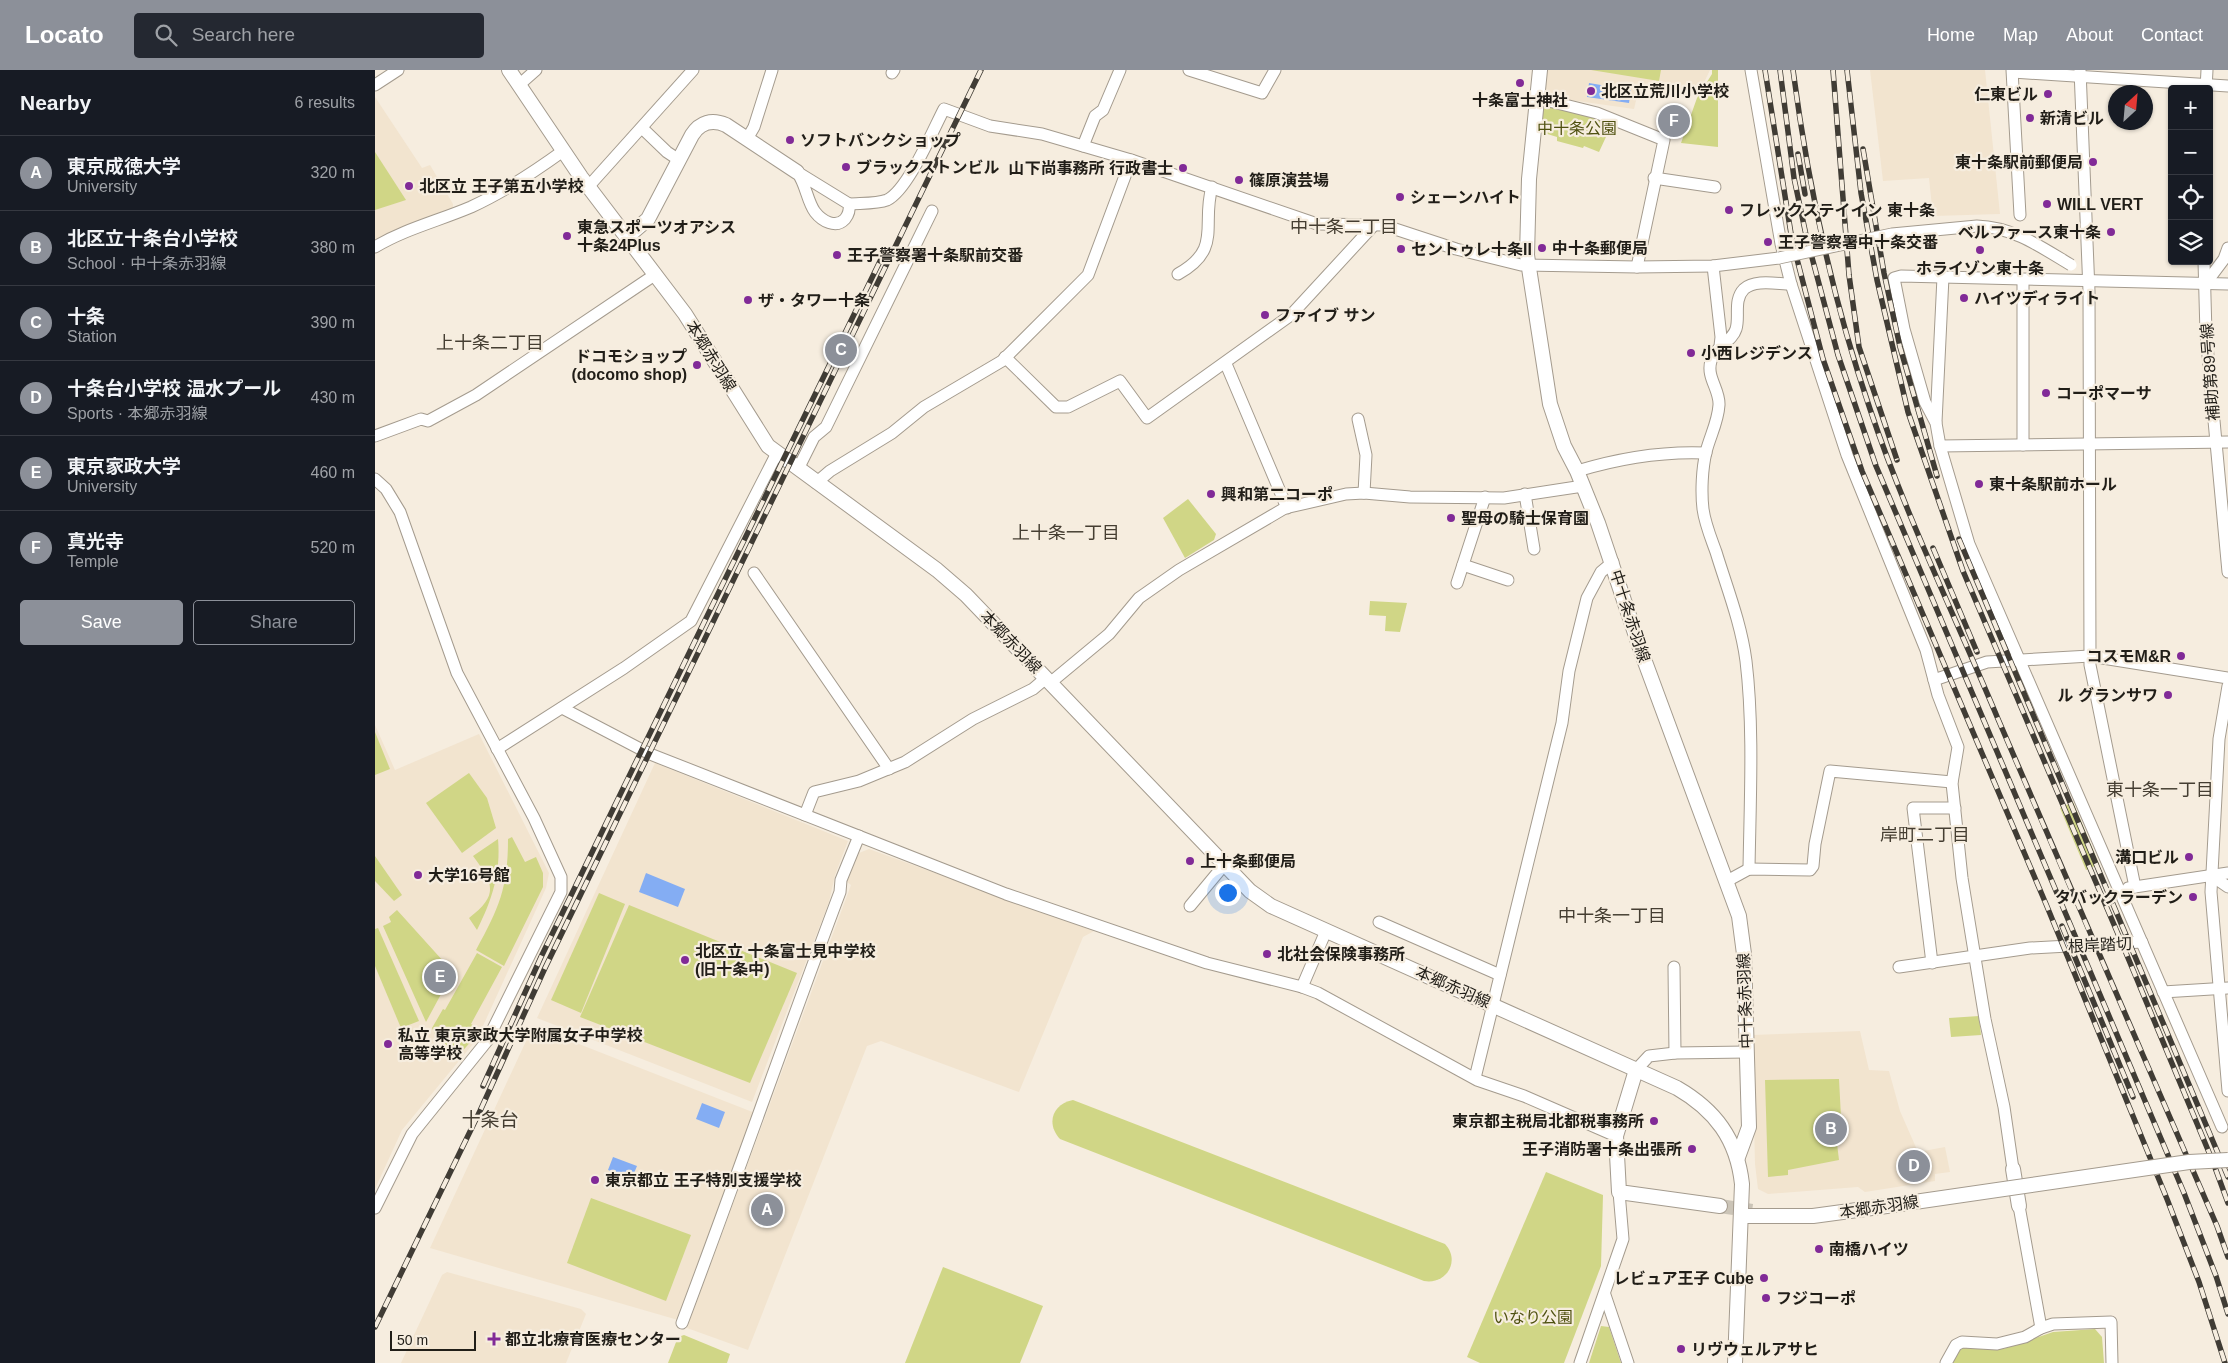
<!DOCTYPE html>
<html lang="en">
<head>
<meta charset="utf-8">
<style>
  body { margin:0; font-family:Arial,"Noto Sans JP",sans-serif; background:#242831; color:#f1f3f6 }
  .controls { position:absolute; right:15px; top:15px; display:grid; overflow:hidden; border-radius:5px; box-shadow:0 1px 4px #0004 }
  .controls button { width:45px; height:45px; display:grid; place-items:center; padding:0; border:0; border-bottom:1px solid #363941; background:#171b24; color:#f1f3f6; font:25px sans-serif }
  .compass { position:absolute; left:1733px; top:15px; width:45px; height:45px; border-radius:50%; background:#171b24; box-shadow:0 1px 4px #0004; rotate:26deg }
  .scale { position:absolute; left:15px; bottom:12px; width:86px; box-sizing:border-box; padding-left:5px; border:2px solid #211e18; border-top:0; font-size:14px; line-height:18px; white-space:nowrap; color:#211e18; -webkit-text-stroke:4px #f6eddf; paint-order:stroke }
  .you { position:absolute; left:852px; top:822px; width:18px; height:18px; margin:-12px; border:4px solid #fff; border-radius:50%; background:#1a73e8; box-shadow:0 0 0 8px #1a73e833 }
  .badge { display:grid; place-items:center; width:32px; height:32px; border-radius:50%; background:#8c9099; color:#fff; font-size:16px; font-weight:700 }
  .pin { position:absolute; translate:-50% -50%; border:2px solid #fff; box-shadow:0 1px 5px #0006 }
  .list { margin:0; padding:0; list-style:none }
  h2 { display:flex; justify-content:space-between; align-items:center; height:65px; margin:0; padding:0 20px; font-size:21px }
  h2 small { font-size:16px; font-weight:400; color:#9ea1a6 }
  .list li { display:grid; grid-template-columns:32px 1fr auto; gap:15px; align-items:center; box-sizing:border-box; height:75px; padding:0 20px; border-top:1px solid #363941 }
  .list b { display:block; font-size:19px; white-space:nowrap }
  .list p { margin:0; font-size:16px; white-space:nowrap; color:#9ea1a6 }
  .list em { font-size:16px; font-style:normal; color:#9ea1a6 }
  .actions { display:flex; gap:10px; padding:15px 20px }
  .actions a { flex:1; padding:11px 0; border:1px solid #8c9099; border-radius:5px; text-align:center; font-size:18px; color:#8c9099 }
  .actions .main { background:#8c9099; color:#fff }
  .icon { flex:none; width:28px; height:28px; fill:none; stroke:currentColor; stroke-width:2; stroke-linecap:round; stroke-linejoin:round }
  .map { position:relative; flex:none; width:1853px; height:1293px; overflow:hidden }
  header { display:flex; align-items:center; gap:30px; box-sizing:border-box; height:70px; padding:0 25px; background:#8c9099; color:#fff }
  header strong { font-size:24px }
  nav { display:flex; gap:28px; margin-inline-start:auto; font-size:18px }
  .search { width:350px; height:45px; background:#242831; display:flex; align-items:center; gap:12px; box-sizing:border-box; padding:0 18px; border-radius:5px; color:#9ea1a6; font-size:19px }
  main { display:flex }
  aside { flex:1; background:#171b24 }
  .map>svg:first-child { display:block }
</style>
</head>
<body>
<header>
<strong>Locato</strong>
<div class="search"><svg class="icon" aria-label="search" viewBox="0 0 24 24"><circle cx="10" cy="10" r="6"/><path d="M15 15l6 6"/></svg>Search here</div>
<nav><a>Home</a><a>Map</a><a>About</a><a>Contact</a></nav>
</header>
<main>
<aside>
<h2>Nearby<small>6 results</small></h2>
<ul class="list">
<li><span class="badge">A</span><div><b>東京成徳大学</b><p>University</p></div><em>320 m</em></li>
<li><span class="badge">B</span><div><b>北区立十条台小学校</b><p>School · 中十条赤羽線</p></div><em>380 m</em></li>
<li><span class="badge">C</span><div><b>十条</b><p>Station</p></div><em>390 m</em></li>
<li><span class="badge">D</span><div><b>十条台小学校 温水プール</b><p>Sports · 本郷赤羽線</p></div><em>430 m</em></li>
<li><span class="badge">E</span><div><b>東京家政大学</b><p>University</p></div><em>460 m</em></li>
<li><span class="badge">F</span><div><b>真光寺</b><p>Temple</p></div><em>520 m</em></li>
</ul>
<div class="actions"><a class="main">Save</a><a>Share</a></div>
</aside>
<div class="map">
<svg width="1853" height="1293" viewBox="0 0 1853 1293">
  <rect width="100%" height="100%" fill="#f6eddf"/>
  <g fill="#f2e4cf">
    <polygon points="1172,0 1335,0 1323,25 1264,18 1259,39 1174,27 1169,23"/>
    <polygon points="1495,0 1610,0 1625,144 1558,146 1554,108 1508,111"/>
    <polygon points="0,27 47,98 55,95 78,134 78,139 0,174"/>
    <polygon points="0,655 20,700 104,664 174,803 171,818 102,969 27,1060 0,1119"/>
    <polygon points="280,693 473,771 460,805 454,832 377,1032 162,948"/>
    <polygon points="494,779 719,861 708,867 644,1022 506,971 492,976 373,1280 312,1258 476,815 472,812 484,783"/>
    <polygon points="158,956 380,1043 303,1250 55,1178"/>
    <polygon points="1485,961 1494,1000 1514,1001 1525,1041 1543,1082 1570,1077 1575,1102 1560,1104 1560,1111 1490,1122 1483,1117 1393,1124 1383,1119 1380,1094 1377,965"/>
    <polygon points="72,1202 206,1239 211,1244 191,1293 26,1293 67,1205"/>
  </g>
  <g fill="#d0d686">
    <polygon points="1216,0 1286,0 1284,11"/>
    <polygon points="1337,0 1343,0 1343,77 1306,73 1322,28 1337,4"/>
    <polygon points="1170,33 1217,44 1237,54 1224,82 1209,76 1208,78 1182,71 1182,67 1166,62 1167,36"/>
    <polygon points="0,82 31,130 0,140"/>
    <polygon points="813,429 841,464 839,470 810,488 788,448"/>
    <polygon points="995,531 1032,533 1025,562 1010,561 1011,546 994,545"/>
    <polygon points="0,662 15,699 0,705"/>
    <polygon points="94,703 112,728 121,758 87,783 51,733"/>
    <polygon points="1698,732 1724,794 1711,800 1685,738"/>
    <path d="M137,767L150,792L161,787L168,803V817L129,896L101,880C124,838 133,818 133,769Z"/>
    <path d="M123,769C126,803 117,830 102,860L94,848C124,825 119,814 98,786Z"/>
    <polygon points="0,786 27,825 19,831 0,811"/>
    <polygon points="224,823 250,834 206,943 176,930"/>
    <polygon points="254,835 422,903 375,1013 205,947"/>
    <polygon points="22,840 78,902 51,952 8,856 16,852 14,847"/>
    <polygon points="3,858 44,951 26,958 0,896 0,859"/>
    <polygon points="102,883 127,897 96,954 103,958 99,968 84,985 61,967 57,958 68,939 70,940"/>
    <polygon points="1604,946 1606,965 1576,967 1574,948"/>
    <polygon points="1464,1009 1466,1047 1459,1049 1464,1090 1413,1100 1413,1105 1393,1107 1390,1010"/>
    <path d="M698,1030L1070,1174C1086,1191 1071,1215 1049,1211L685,1069C671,1054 677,1034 698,1030Z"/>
    <polygon points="1171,1102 1228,1125 1226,1196 1189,1293 1105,1293 1092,1287"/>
    <polygon points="216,1128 316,1165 291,1231 192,1193"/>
    <polygon points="568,1197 668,1236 645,1293 530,1293"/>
    <polygon points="1226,1256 1234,1257 1246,1293 1214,1293"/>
    <polygon points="1720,1259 1727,1267 1729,1293 1576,1293 1588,1276 1628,1279 1678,1262"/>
    <polygon points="309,1265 355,1284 352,1293 293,1293 303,1267"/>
  </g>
  <g fill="#84adf3">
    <polygon points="1214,13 1256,20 1254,33 1212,27"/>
    <polygon points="271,803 310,819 303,837 264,822"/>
    <polygon points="327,1033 350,1042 344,1058 321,1049"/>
    <polygon points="238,1087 262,1096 257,1108 233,1100"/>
  </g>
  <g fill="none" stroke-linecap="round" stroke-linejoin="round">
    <polyline stroke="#cbc4b7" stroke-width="14" stroke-dasharray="14 7" stroke-linecap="butt" points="1345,1136 1377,1141"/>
    <g stroke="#a49b8e" stroke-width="13">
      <g id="minor">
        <polyline points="814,0 887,23 900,0"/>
        <polyline points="1376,0 1406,174 1416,214 1472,385 1551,580 1563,625 1583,677 1577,713 1587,808 1610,949 1629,1037 1638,1099"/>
        <polyline points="1637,0 1645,145"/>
        <polyline points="1705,0 1714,221 1715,595 1760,817"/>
        <polyline points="1638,2 1853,16"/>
        <polyline points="517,3 519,0"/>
        <polyline points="0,15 23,0"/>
        <polyline points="144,15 161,0"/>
        <polyline points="1831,19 1832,0"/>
        <polyline points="1162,28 1222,43 1289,70 1262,197"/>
        <polyline points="267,58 292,82 304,90"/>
        <polyline points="372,69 379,57 397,0"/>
        <polyline points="708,76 720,46 728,40 745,0"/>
        <path d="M422,102L474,134C475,140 474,144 470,149C461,159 447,151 440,142C432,131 431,114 422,102Z"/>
        <polyline points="1279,108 1340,117"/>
        <polyline points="213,117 318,0"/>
        <path d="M474,134C485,133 502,134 512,130C533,120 558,60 569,39L615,56L667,64L756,90L942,154L1008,155L1081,179L1146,195L1262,197L1338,196L1404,188"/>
        <path d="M0,177C30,159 63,151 96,137C129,122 159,102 188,81"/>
        <polyline points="1829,191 1831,264 1853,502"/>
        <polyline points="1338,196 1346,267 1345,276"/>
        <path d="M803,204C848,179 826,155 837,117"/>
        <polyline points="1648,210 1648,375"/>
        <polyline points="1831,213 1849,189 1853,178"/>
        <polyline points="630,287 681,337 693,337 745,311 772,348 916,245 998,156"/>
        <polyline points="851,294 912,438"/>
        <polyline points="983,349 991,385 989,423"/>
        <polyline points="1561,352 1568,207"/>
        <polyline points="0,366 46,349 53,351 101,325 281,204"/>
        <polyline points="1565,376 1853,372"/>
        <polyline points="423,399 439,367 451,357 557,141"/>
        <path d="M1202,401C1245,388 1286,381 1331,383"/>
        <polyline points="0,409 11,419 25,442 82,603 159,748 186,807 186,822 112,971 37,1064 0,1138"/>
        <polyline points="441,413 455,401 517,363 549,337 627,291 713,205 756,90"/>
        <polyline points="1150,424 1159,479"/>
        <polyline points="1088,495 1133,510"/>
        <polyline points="379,503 514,699"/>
        <polyline points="1082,513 1110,427"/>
        <polyline points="1559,610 1612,592 1715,586 1853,608"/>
        <polyline points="675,613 734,564 764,528 804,500 910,438 971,424 989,423 1035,427 1129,428 1208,416"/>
        <polyline points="187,638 275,684 631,824 832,893 927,917 943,923 1102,1010 1149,1026 1241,1066"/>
        <polyline points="122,679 249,598 316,551 402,383"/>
        <polyline points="430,745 439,722 484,711 530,692 598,649 658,619 671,608"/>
        <path d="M1374,799C1375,733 1379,657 1371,591C1366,553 1352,518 1341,482C1336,468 1330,454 1328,439C1326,422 1327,399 1331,382C1335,366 1343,352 1344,335C1345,320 1331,307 1336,291C1340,276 1357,272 1361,259C1365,247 1358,230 1369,219C1380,209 1402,214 1416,214"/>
        <polyline points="1837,806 1853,817"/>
        <polyline points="1352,811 1374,799 1435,800 1438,796 1440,774 1455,701 1577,712"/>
        <polyline points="1753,818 1853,803"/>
        <polyline points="815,836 849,795"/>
        <polyline points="1004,852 1125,905"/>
        <polyline points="1557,893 1538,738 1580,738"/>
        <polyline points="1299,897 1300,983"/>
        <polyline points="1524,897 1655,878 1767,872"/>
        <polyline points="927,917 951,861"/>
        <polyline points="1788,922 1853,918"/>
        <polyline points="1261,1000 1274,986 1300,983 1372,982"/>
        <polyline points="1100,1008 1187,653 1194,601 1212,528 1226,502 1238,492"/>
        <polyline points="1853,1021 1836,822 1844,669 1853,616"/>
        <polyline points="1847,1057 1594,474 1565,376 1561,353 1550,332 1529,259 1519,208 1526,206 1853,214"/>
        <polyline points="1644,1136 1666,1258"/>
        <polyline points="1230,1225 1253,1293"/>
        <path d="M307,1253C361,1110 411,965 465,822L466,810L484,766"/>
        <polyline points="1205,1293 1248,1169 1244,1122"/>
        <polyline points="1571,1293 1581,1275 1587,1272 1622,1274 1650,1267 1666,1258 1678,1254 1736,1252 1737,1293"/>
      </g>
    </g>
    <g stroke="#a49b8e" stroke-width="16">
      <g id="major">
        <path d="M134,0L206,107L310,244L393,376L562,500L591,525L875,821L896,836L1302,1018C1340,1040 1362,1069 1367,1114L1360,1293"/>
        <polyline points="1165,0 1154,109 1152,185 1175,334 1189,376 1202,401 1223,453 1266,581 1364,846 1369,884 1374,1057 1363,1087"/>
        <path d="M252,167L273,149L317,65C325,52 337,49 351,55L422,102"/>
        <polyline points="1261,1000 1241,1066 1244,1122 1345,1136"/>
        <polyline points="1638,1099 1644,1136"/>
        <polyline points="1367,1146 1438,1146 1519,1135"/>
      </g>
    </g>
    <use href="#minor" stroke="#fff" stroke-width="11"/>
    <use href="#major" stroke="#fff" stroke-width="14"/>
    <g stroke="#403c35" stroke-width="5.5">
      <g id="rail">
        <polyline points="1390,0 1417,170 1448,289 1487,401 1671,834 1792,1129 1824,1212 1850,1293"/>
        <polyline points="1405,0 1419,108 1431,165 1463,285 1501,396 1809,1123 1841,1206 1853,1244"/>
        <path d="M1418,0C1433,115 1457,228 1495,339C1530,444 1580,546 1623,649C1695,818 1769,987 1842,1156L1853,1187"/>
        <polyline points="1458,0 1474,205 1484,277 1522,390"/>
        <polyline points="1472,0 1486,123 1502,210 1533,342 1588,501 1746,871 1838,1092 1853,1133"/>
        <polyline points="1488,79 1509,203 1525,277 1562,406"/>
        <polyline points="1423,84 1430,124"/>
        <polyline points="1584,469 1853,1107"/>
        <polyline points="1558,478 1602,582"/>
        <polyline points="1687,856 1758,1027"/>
        <polyline points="108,1016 166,887 509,183"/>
        <polyline points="0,1257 105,1041 170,898 606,0"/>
      </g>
    </g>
    <use href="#rail" stroke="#f6eddf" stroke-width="4" stroke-dasharray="11" stroke-linecap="butt"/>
    <g stroke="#a49b8e" stroke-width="13" stroke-linecap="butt">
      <path id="minor-bridge" d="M1404,188L1517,164L1602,156C1638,157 1666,177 1696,195"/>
    </g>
    <g stroke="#a49b8e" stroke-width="16" stroke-linecap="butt">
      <polyline id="major-bridge" points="1519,1135 1814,1092 1853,1090"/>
    </g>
    <use href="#minor-bridge" stroke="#fff" stroke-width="11"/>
    <use href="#major-bridge" stroke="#fff" stroke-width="14"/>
  </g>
  <g fill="#812a97" stroke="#f6eddf" stroke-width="2">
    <circle cx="1145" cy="13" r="5"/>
    <circle cx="1216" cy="21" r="5"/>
    <circle cx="1673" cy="24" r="5"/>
    <circle cx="1655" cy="48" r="5"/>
    <circle cx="415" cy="70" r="5"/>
    <circle cx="1718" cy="92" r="5"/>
    <circle cx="471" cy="97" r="5"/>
    <circle cx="808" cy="98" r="5"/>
    <circle cx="864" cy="110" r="5"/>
    <circle cx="34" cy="116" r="5"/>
    <circle cx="1025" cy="127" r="5"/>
    <circle cx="1672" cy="134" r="5"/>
    <circle cx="1354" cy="140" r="5"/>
    <circle cx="1736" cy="162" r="5"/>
    <circle cx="192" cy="166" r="5"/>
    <circle cx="1393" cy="172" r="5"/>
    <circle cx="1167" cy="178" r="5"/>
    <circle cx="1026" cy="179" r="5"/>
    <circle cx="1605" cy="180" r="5"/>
    <circle cx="462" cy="185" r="5"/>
    <circle cx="1589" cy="228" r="5"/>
    <circle cx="373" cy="230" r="5"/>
    <circle cx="890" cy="245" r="5"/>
    <circle cx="1316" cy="283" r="5"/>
    <circle cx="322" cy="295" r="5"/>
    <circle cx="1671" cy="323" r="5"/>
    <circle cx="1604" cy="414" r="5"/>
    <circle cx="836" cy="424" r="5"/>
    <circle cx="1076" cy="448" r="5"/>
    <circle cx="1806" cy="586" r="5"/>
    <circle cx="1793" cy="625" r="5"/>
    <circle cx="1814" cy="787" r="5"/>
    <circle cx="815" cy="791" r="5"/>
    <circle cx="43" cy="805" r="5"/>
    <circle cx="1818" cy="827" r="5"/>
    <circle cx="892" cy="884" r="5"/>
    <circle cx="310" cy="890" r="5"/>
    <circle cx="13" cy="974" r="5"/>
    <circle cx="1279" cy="1051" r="5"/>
    <circle cx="1317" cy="1079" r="5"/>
    <circle cx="220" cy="1110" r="5"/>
    <circle cx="1444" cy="1179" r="5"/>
    <circle cx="1389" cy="1208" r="5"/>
    <circle cx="1391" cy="1228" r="5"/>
    <path d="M116.5 1261.5h5v5h5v5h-5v5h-5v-5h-5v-5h5z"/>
    <circle cx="1306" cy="1279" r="5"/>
  </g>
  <g text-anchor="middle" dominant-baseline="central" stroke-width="4.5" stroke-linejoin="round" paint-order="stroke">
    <g font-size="16" font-weight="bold" fill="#211e18" stroke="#f6eddf" text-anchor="start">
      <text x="1226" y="21">北区立荒川小学校</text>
      <text x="1663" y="24" text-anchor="end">仁東ビル</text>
      <text x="1145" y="30" text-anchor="middle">十条富士神社</text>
      <text x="1665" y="48">新清ビル</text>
      <text x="425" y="70">ソフトバンクショップ</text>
      <text x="1708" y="92" text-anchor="end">東十条駅前郵便局</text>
      <text x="481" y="97">ブラックストンビル</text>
      <text x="798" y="98" text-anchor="end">山下尚事務所 行政書士</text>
      <text x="874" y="110">篠原演芸場</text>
      <text x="44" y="116">北区立 王子第五小学校</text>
      <text x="1035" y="127">シェーンハイト</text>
      <text x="1682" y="134">WILL VERT</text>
      <text x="1364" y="140">フレックステイイン 東十条</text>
      <text x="202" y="157">東急スポーツオアシス<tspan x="202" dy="18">十条24Plus</tspan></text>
      <text x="1726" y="162" text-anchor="end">ベルファース東十条</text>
      <text x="1403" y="172">王子警察署中十条交番</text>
      <text x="1177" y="178">中十条郵便局</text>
      <text x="1036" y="179">セントゥレ十条II</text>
      <text x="472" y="185">王子警察署十条駅前交番</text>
      <text x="1605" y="198" text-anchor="middle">ホライゾン東十条</text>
      <text x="1599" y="228">ハイツディライト</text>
      <text x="383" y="230">ザ・タワー十条</text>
      <text x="900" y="245">ファイブ サン</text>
      <text x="1326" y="283">小西レジデンス</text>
      <text x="312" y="286" text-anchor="end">ドコモショップ<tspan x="312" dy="18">(docomo shop)</tspan></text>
      <text x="1681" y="323">コーポマーサ</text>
      <text x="1614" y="414">東十条駅前ホール</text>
      <text x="846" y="424">興和第二コーポ</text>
      <text x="1086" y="448">聖母の騎士保育園</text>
      <text x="1796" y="586" text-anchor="end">コスモM&amp;R</text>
      <text x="1783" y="625" text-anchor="end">ル グランサワ</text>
      <text x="1804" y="787" text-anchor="end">溝口ビル</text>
      <text x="825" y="791">上十条郵便局</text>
      <text x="53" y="805">大学16号館</text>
      <text x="1808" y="827" text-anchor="end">タバックラーデン</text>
      <text x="320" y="881">北区立 十条富士見中学校<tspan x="320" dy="18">(旧十条中)</tspan></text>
      <text x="902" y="884">北社会保険事務所</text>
      <text x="23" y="965">私立 東京家政大学附属女子中学校<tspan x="23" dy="18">高等学校</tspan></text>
      <text x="1269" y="1051" text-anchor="end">東京都主税局北都税事務所</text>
      <text x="1307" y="1079" text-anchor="end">王子消防署十条出張所</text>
      <text x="230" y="1110">東京都立 王子特別支援学校</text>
      <text x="1454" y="1179">南橋ハイツ</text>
      <text x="1379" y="1208" text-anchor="end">レビュア王子 Cube</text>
      <text x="1401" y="1228">フジコーポ</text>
      <text x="130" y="1269">都立北療育医療センター</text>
      <text x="1316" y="1279">リヴウェルアサヒ</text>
    </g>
    <g font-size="16" fill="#4f5110" stroke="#f6eddf">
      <text x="1202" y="58">中十条公園</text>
      <text x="1158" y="1247">いなり公園</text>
    </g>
    <g font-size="16" fill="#211e18" stroke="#f6eddf">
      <text transform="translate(336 286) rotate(58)">本郷赤羽線</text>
      <text transform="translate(1835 302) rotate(-94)">補助第89号線</text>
      <text transform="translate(1255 546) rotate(72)">中十条赤羽線</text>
      <text transform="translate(636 572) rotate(46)">本郷赤羽線</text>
      <text transform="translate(1725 875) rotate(-3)">根岸踏切</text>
      <text transform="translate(1078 917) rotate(24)">本郷赤羽線</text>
      <text transform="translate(1370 931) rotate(-92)">中十条赤羽線</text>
      <text transform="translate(1504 1137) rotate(-8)">本郷赤羽線</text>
    </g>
    <g font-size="18" fill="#453e32" stroke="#f6eddf">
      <text x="969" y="157">中十条二丁目</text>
      <text x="115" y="273">上十条二丁目</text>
      <text x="691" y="463">上十条一丁目</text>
      <text x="1785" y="720">東十条一丁目</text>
      <text x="1550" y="765">岸町二丁目</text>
      <text x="1237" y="846">中十条一丁目</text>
    </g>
    <g font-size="19" fill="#453e32" stroke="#f6eddf">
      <text x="115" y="1049">十条台</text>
    </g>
  </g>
</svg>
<div class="controls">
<button>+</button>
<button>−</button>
<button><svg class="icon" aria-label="locate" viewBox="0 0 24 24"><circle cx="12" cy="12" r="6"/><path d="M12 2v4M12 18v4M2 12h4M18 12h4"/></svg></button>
<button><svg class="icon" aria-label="layers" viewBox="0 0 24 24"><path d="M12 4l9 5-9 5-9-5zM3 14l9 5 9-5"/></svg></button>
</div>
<svg class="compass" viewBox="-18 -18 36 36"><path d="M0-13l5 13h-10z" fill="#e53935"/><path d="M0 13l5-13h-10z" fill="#9ea1a6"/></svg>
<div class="scale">50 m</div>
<div class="you"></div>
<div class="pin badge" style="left:392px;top:1140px">A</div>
<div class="pin badge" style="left:1456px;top:1059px">B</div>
<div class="pin badge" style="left:466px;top:280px">C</div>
<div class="pin badge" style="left:1539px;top:1096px">D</div>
<div class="pin badge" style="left:65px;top:907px">E</div>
<div class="pin badge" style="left:1299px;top:51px">F</div>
</div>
</main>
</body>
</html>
